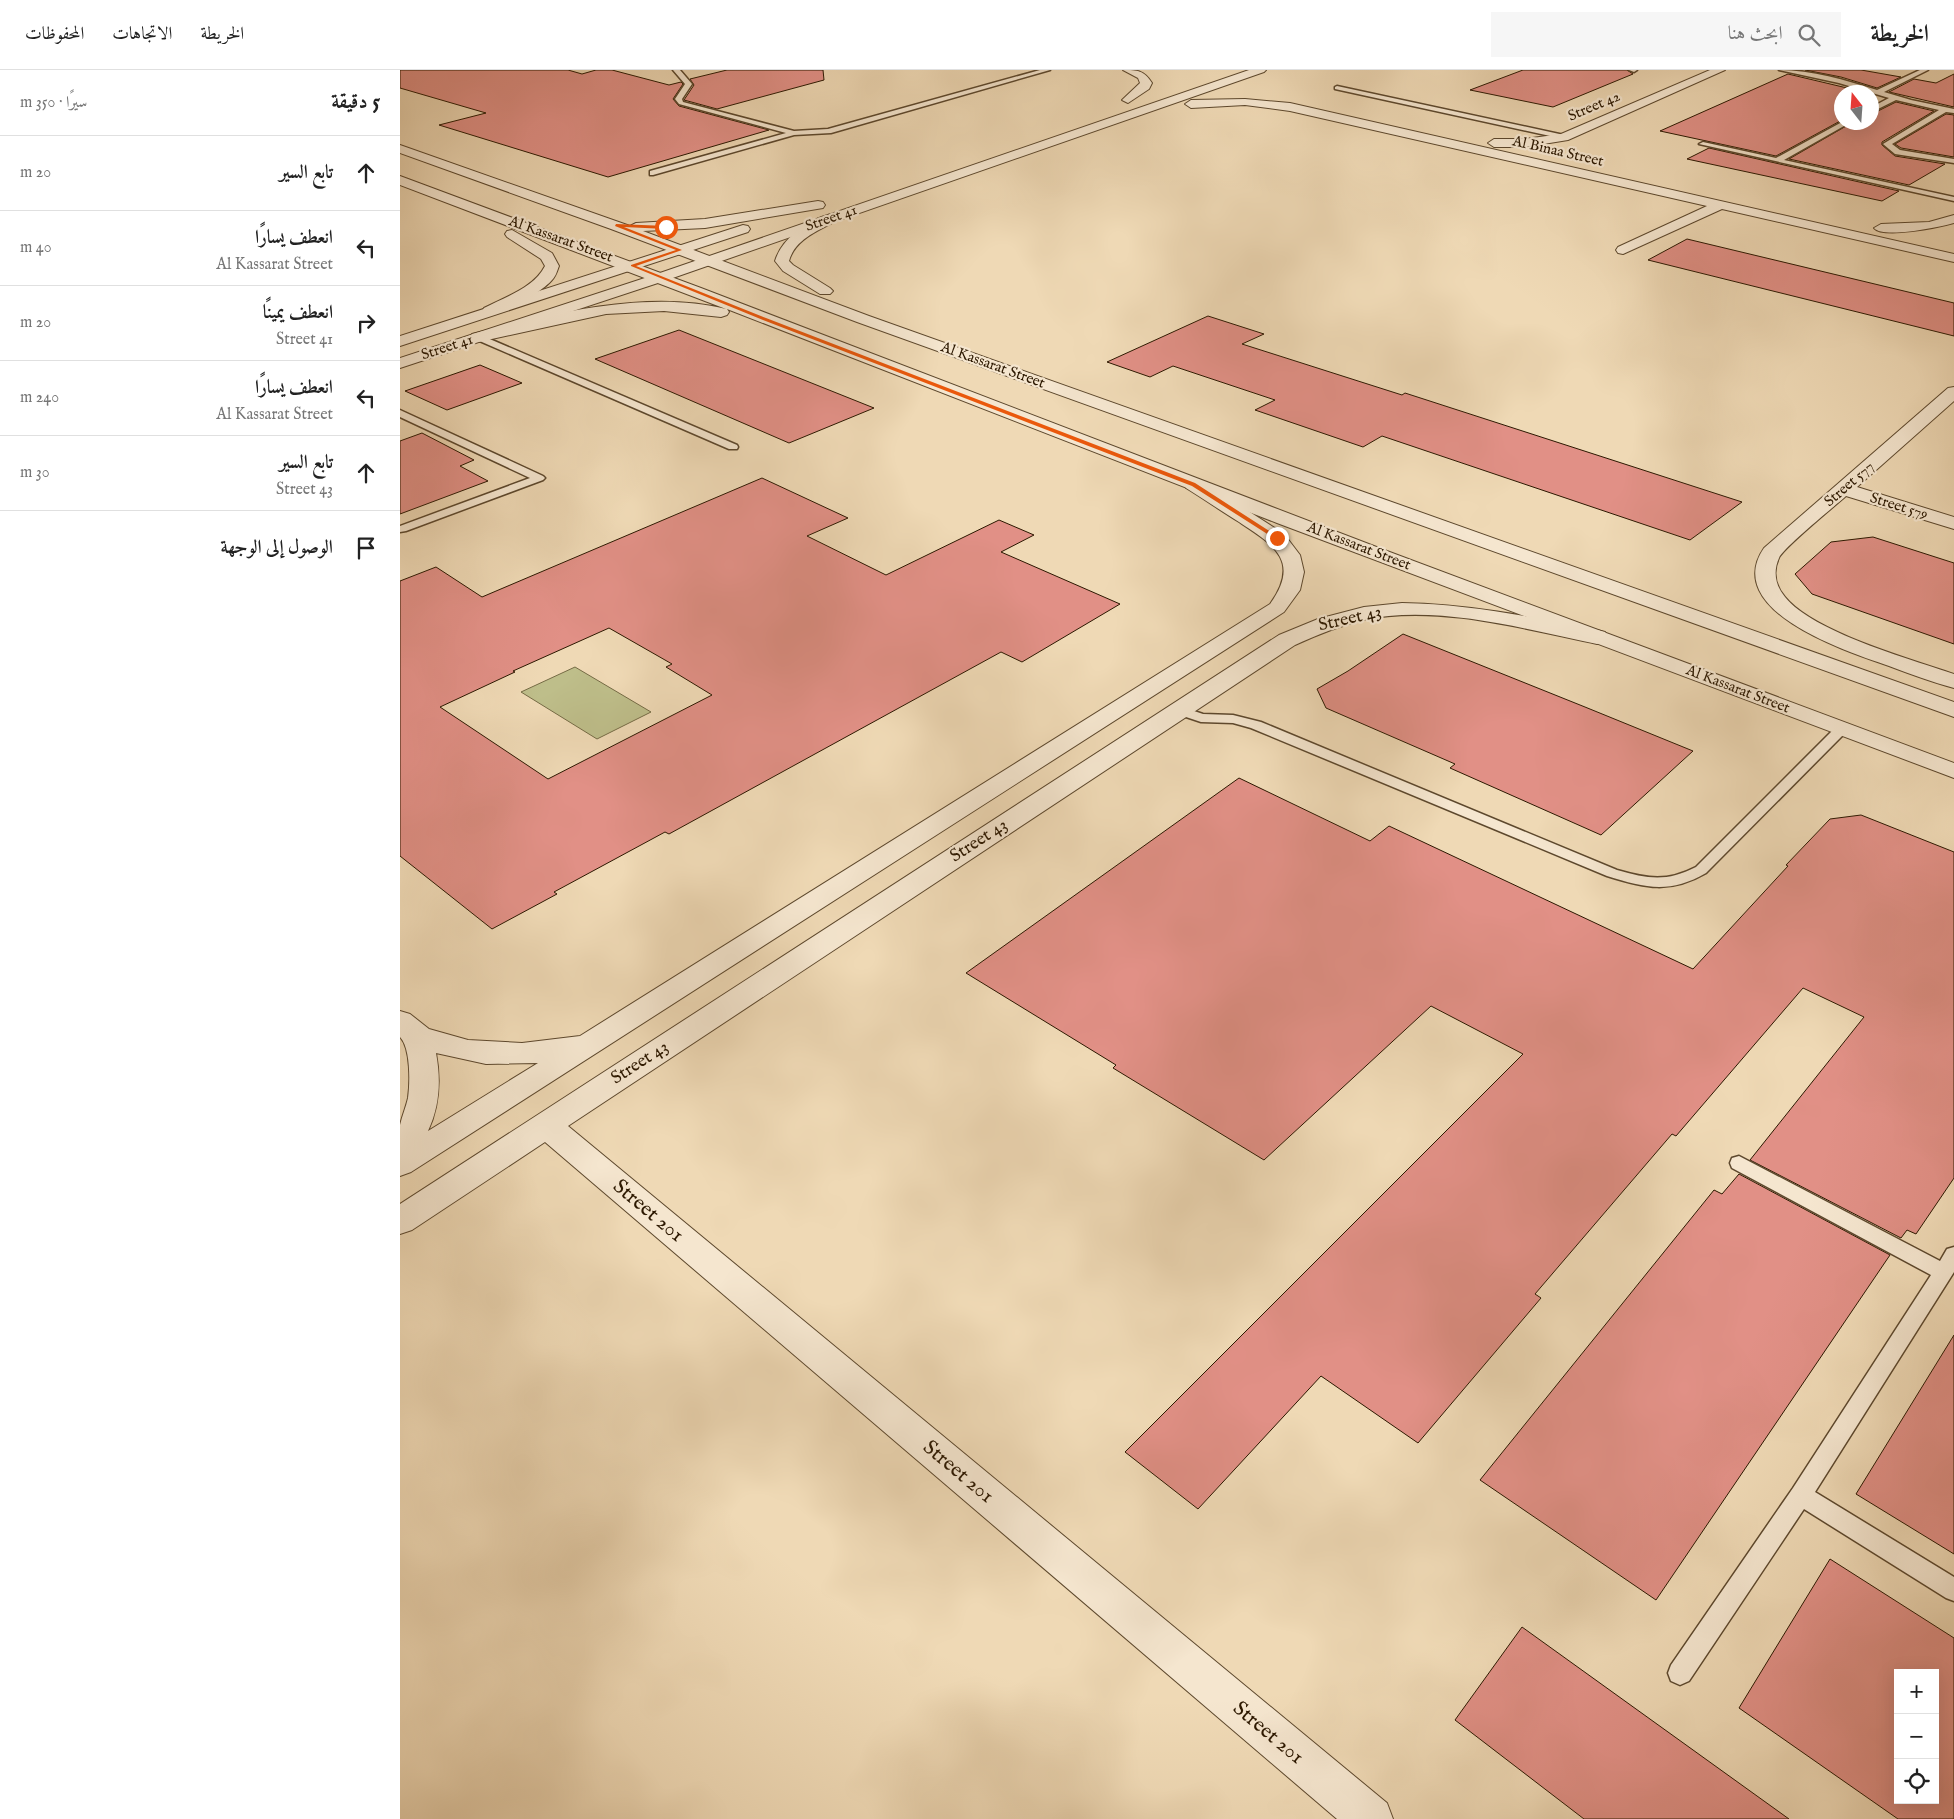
<!DOCTYPE html>
<html lang="ar">
<head>
<meta charset="utf-8">
<style>
  body { margin:0; font-family:"IM FELL English",Amiri,serif; background:#f6f6f6; color:#222; direction:rtl }
  .controls { position:absolute; right:15px; bottom:15px; display:grid; overflow:hidden; border-radius:0px; box-shadow:0 5px 20px #0002 }
  .controls button { width:45px; height:45px; display:grid; place-items:center; padding:0; border:0; border-bottom:1px solid #e0e0e0; background:#fff; color:#222; font:25px sans-serif }
  .compass { position:absolute; left:1434px; top:15px; width:45px; height:45px; border-radius:50%; background:#fff; box-shadow:0 5px 20px #0002; rotate:343deg }
  .stop { position:absolute; width:15px; height:15px; margin:-11px; border:4px solid #ea580c; border-radius:50%; background:#fff }
  .stop.end { background:#ea580c; border-color:#fff; box-shadow:0 1px 5px #0008 }
  .list { margin:0; padding:0; list-style:none }
  h2 { display:flex; justify-content:space-between; align-items:center; height:65px; margin:0; padding:0 20px; font-size:21px }
  h2 small { font-size:16px; font-weight:400; color:#767676 }
  .list li { display:grid; grid-template-columns:32px 1fr auto; gap:15px; align-items:center; box-sizing:border-box; height:75px; padding:0 20px; border-top:1px solid #e0e0e0 }
  .list b { display:block; font-size:19px; white-space:nowrap }
  .list p { margin:0; font-size:16px; white-space:nowrap; color:#767676 }
  .list em { font-size:16px; font-style:normal; color:#767676 }
  .icon { flex:none; width:28px; height:28px; fill:none; stroke:currentColor; stroke-width:2; stroke-linecap:round; stroke-linejoin:round }
  .map { position:relative; flex:none; width:1554px; height:1749px; overflow:hidden; direction:ltr }
  header { display:flex; align-items:center; gap:30px; box-sizing:border-box; height:70px; padding:0 25px; background:#fff; border-bottom:1px solid #e0e0e0 }
  header strong { font-size:24px }
  nav { display:flex; gap:28px; margin-inline-start:auto; font-size:18px }
  .search { width:350px; height:45px; background:#f6f6f6; display:flex; align-items:center; gap:12px; box-sizing:border-box; padding:0 18px; border-radius:0px; color:#767676; font-size:19px }
  main { display:flex }
  aside { flex:1; background:#fff }
  .map>svg:first-child { display:block }
</style>
</head>
<body>
<header>
<strong>الخريطة</strong>
<div class="search"><svg class="icon" aria-label="search" viewBox="0 0 24 24"><circle cx="10" cy="10" r="6"/><path d="M15 15l6 6"/></svg>ابحث هنا</div>
<nav><a>الخريطة</a><a>الاتجاهات</a><a>المحفوظات</a></nav>
</header>
<main>
<div class="map">
<svg width="1554" height="1749" viewBox="0 0 1554 1749">
  <rect width="100%" height="100%" fill="#efd9b5"/>
  <filter id="stains"><feTurbulence type="fractalNoise" baseFrequency=".004" numOctaves="4"/><feColorMatrix values="0 0 0 0 .2 0 0 0 0 .09 0 0 0 0 .02 0 0 0 .5 -.17"/></filter>
  <radialGradient id="worn" r=".72"><stop offset=".6" stop-color="#630" stop-opacity="0"/><stop offset="1" stop-color="#630" stop-opacity=".3"/></radialGradient>
  <polygon fill="#bebe8a" stroke="#756b45" points="175,597 251,642 197,669 121,622"/>
  <g fill="#e19086" stroke="#2c1800" fill-rule="evenodd">
    <polygon points="0,0 168,0 182,4 196,0 212,0 269,15 281,12 283,14 273,29 279,36 369,60 208,107 39,55 86,43 0,18"/>
    <polygon points="327,0 423,0 424,10 317,39 284,30 294,15 290,9"/>
    <polygon points="1123,0 1227,0 1233,4 1153,37 1070,20"/>
    <polygon points="1405,0 1461,0 1501,7 1477,18 1441,7"/>
    <polygon points="1388,4 1464,22 1442,22 1442,50 1376,86 1260,61"/>
    <polygon points="1554,4 1554,37 1489,22 1514,9 1536,13"/>
    <polygon points="1496,32 1534,41 1482,72 1482,75 1495,86 1545,94 1509,115 1389,89 1453,52 1472,52 1472,44"/>
    <polygon points="1546,44 1554,45 1554,87 1501,78 1495,74"/>
    <polygon points="1309,78 1499,121 1482,131 1287,89"/>
    <polygon points="1287,169 1554,233 1554,266 1248,190"/>
    <polygon points="808,246 864,264 842,274 1002,325 1005,323 1342,432 1290,470 982,366 963,377 855,340 875,330 773,296 750,307 707,292"/>
    <polygon points="279,260 474,338 389,373 195,289"/>
    <polygon points="80,295 122,313 47,340 5,321"/>
    <polygon points="22,363 74,390 60,396 88,411 0,444 0,371"/>
    <path d="M362,408L448,448L407,466L486,505L599,450L634,465L601,482L720,534L622,592L601,582L269,764L265,762L154,822L157,824L92,859L0,786V511L36,497L82,527ZM209,558L272,594L266,597L312,625L148,709L40,637L115,602L113,601Z"/>
    <polygon points="1473,467 1554,493 1554,574 1412,524 1395,504 1431,472"/>
    <polygon points="1003,564 1185,637 1293,681 1201,765 1050,698 1055,694 926,638 917,619 948,601"/>
    <polygon points="839,708 970,771 989,756 1293,899 1388,796 1386,795 1430,749 1461,745 1554,782 1554,1108 1516,1164 1507,1160 1501,1168 1350,1090 1464,947 1403,918 1276,1066 1272,1064 1135,1224 1141,1228 1018,1373 921,1306 798,1439 725,1382 1123,984 1031,936 864,1090 713,998 716,995 566,903"/>
    <polygon points="1339,1104 1490,1185 1256,1530 1080,1410 1314,1120 1322,1124"/>
    <polygon points="1554,1265 1554,1484 1456,1424"/>
    <path d="M1430,1489L1554,1568V1749H1498L1339,1638ZM1498,1603H1535V1730H1498Z"/>
    <polygon points="1122,1557 1389,1749 1184,1749 1055,1650"/>
  </g>
  <g fill="none" stroke-linecap="round" stroke-linejoin="round">
    <g stroke="#5d482d" stroke-width="3">
      <g id="service">
        <polygon points="273,0 280,0 292,14 282,29 283,32 394,61 428,59 640,0 650,0 431,63 394,65 253,105 250,105 250,101 386,63 279,34 275,29 285,14"/>
        <polygon points="1229,0 1237,0 1234,2"/>
        <path d="M1379,0C1412,0 1445,10 1477,20L1520,0H1528L1484,22L1511,30L1554,39V43L1546,42L1492,74L1500,80L1554,89V93L1495,84L1483,74L1539,40L1496,30L1472,42V37L1489,28L1439,13Z"/>
        <polygon points="937,16 1164,65 1168,67 1164,69 935,19 935,17"/>
        <polygon points="1442,52 1451,52 1384,90 1554,127 1554,131 1299,74 1303,72 1376,88"/>
        <polygon points="78,264 337,375 338,377 337,379 329,379 75,269 75,265"/>
        <polygon points="0,340 143,406 145,408 143,410 6,461 0,462 0,456 130,408 0,347"/>
        <path d="M779,636L803,644L833,645L861,652L1217,800C1248,809 1267,812 1296,797L1437,656L1442,655L1449,659L1306,803C1270,824 1245,818 1207,806L851,658L833,653L801,652L774,643L772,640Z"/>
        <polygon points="1339,1086 1540,1191 1547,1179 1554,1177 1554,1202 1415,1422 1554,1507 1554,1531 1546,1528 1404,1439 1289,1611 1280,1615 1271,1611 1268,1603 1271,1595 1393,1418 1531,1205 1332,1098 1330,1093 1332,1088"/>
      </g>
    </g>
    <g stroke="#5d482d" stroke-width="2">
      <g id="minor">
        <path d="M723,0C737,0 744,0 752,13L749,19L728,33L722,30L740,13L738,8Z"/>
        <polygon points="849,0 866,0 864,2 267,210 0,298 0,288 257,204"/>
        <polygon points="1310,0 1325,0 1168,70 1125,77 1094,77 1088,73 1094,69 1125,69 1161,64"/>
        <polygon points="845,29 890,33 1554,184 1554,192 1322,139 1223,184 1218,183 1216,180 1218,177 1307,136 890,41 845,35 791,38 785,34 791,30"/>
        <path d="M1554,145V153C1540,157 1483,169 1474,158L1481,154L1529,152Z"/>
        <polygon points="343,155 348,156 350,159 348,162 0,276 0,266"/>
        <path d="M1554,317V331L1457,417L1554,447V459L1446,426C1435,436 1383,478 1379,488C1373,501 1375,515 1385,527C1413,562 1510,589 1554,604V618C1532,612 1510,604 1489,596C1448,582 1321,541 1364,478L1548,318Z"/>
        <path d="M793,408L800,410L884,464L900,485L904,502L900,520L884,542L11,1102L0,1106C0,1090 0,1071 0,1055C2,1046 6,1037 8,1028C10,1014 11,978 0,967V941L10,944L29,959L68,970L122,973L180,966L870,534C901,491 874,475 839,452C821,441 804,429 786,418L784,414L786,410ZM36,983L86,994L138,993L28,1061C40,1035 41,1010 36,983Z"/>
        <path d="M1002,533C1069,534 1132,547 1197,560L1205,562L1208,567L1205,572L1197,574C1124,559 1037,534 963,550C939,556 917,565 895,575L168,1056L987,1733L993,1749H937L145,1072L12,1160L0,1164V1134L879,565L918,549L964,537Z"/>
      </g>
    </g>
    <g stroke="#5d482d" stroke-width="2">
      <g id="tertiary">
        <polygon points="0,75 230,156 236,153 305,149 418,131 423,132 425,135 423,138 305,158 243,161 469,246 1554,632 1554,647 457,252 211,159 0,83"/>
        <path d="M0,106L301,218L987,481L1554,693V708L877,453L327,239L329,242L327,245L321,247L264,241L206,244L78,272L72,270L70,267L72,264C150,244 247,219 326,239L0,115Z"/>
        <path d="M431,144L436,145L438,148L436,151C418,161 395,169 389,191L393,195L430,218L433,221L430,224H420L383,201L375,191C382,168 408,150 431,144Z"/>
        <path d="M112,160L152,183L159,196C157,201 156,206 152,210C142,222 99,248 84,244L82,241L84,238C105,227 134,218 145,196L141,189L107,167L105,164L107,161Z"/>
      </g>
    </g>
    <use href="#service" fill="#f5e6cf" fill-rule="evenodd"/>
    <use href="#minor" fill="#f5e6cf" fill-rule="evenodd"/>
    <use href="#tertiary" fill="#f5e6cf" fill-rule="evenodd"/>
  </g>
  <polygon fill="#ea580c" points="216,154 267,156 266,159 224,157 282,180 236,196 366,248 795,413 880,468 875,469 792,416 363,250 231,196 231,195 276,180 215,156"/>
  <g text-anchor="middle" dominant-baseline="central" stroke-width="4.5" stroke-linejoin="round" paint-order="stroke">
    <g font-size="15" fill="#2c1800" stroke="#f5e6cf">
      <text transform="translate(1194 36) rotate(-23)">Street 42</text>
      <text transform="translate(1158 81) rotate(13)">Al Binaa Street</text>
      <text transform="translate(431 148) rotate(-19)">Street 41</text>
      <text transform="translate(161 169) rotate(20)">Al Kassarat Street</text>
      <text transform="translate(47 277) rotate(-18)">Street 41</text>
      <text transform="translate(593 295) rotate(20)">Al Kassarat Street</text>
      <text transform="translate(1449 414) rotate(-41)">Street 577</text>
      <text transform="translate(1499 436) rotate(17)">Street 579</text>
      <text transform="translate(959 476) rotate(21)">Al Kassarat Street</text>
      <text transform="translate(1338 619) rotate(21)">Al Kassarat Street</text>
    </g>
    <g font-size="18" fill="#2c1800" stroke="#f5e6cf">
      <text transform="translate(950 549) rotate(-13)">Street 43</text>
      <text transform="translate(579 771) rotate(-33)">Street 43</text>
      <text transform="translate(240 993) rotate(-33)">Street 43</text>
    </g>
    <g font-size="21" fill="#2c1800" stroke="#f5e6cf">
      <text transform="translate(248 1141) rotate(40)">Street 201</text>
      <text transform="translate(558 1402) rotate(40)">Street 201</text>
      <text transform="translate(868 1663) rotate(40)">Street 201</text>
    </g>
  </g>
  <rect width="100%" height="100%" filter="url(#stains)"/>
  <rect width="100%" height="100%" fill="url(#worn)"/>
</svg>
<div class="controls">
<button>+</button>
<button>−</button>
<button><svg class="icon" aria-label="locate" viewBox="0 0 24 24"><circle cx="12" cy="12" r="6"/><path d="M12 2v4M12 18v4M2 12h4M18 12h4"/></svg></button>
</div>
<svg class="compass" viewBox="-18 -18 36 36"><path d="M0-13l5 13h-10z" fill="#e53935"/><path d="M0 13l5-13h-10z" fill="#767676"/></svg>
<div class="stop" style="left:266px;top:157px"></div>
<div class="stop end" style="left:877px;top:468px"></div>
</div>
<aside>
<h2>5 دقيقة<small>سيرًا · 350 m</small></h2>
<ul class="list">
<li><svg class="icon" aria-label="ahead" viewBox="0 0 24 24"><path d="M12 20V5M6 11l6-6 6 6"/></svg><div><b>تابع السير</b></div><em>20 m</em></li>
<li><svg class="icon" aria-label="left" viewBox="0 0 24 24"><path d="M17 20v-9H6M10 6l-5 5 5 5"/></svg><div><b>انعطف يسارًا</b><p>Al Kassarat Street</p></div><em>40 m</em></li>
<li><svg class="icon" aria-label="right" viewBox="0 0 24 24"><path d="M7 20v-9h11M14 6l5 5-5 5"/></svg><div><b>انعطف يمينًا</b><p>Street 41</p></div><em>20 m</em></li>
<li><svg class="icon" aria-label="left" viewBox="0 0 24 24"><path d="M17 20v-9H6M10 6l-5 5 5 5"/></svg><div><b>انعطف يسارًا</b><p>Al Kassarat Street</p></div><em>240 m</em></li>
<li><svg class="icon" aria-label="ahead" viewBox="0 0 24 24"><path d="M12 20V5M6 11l6-6 6 6"/></svg><div><b>تابع السير</b><p>Street 43</p></div><em>30 m</em></li>
<li><svg class="icon" aria-label="arrive" viewBox="0 0 24 24"><path d="M6 21V4h12l-3 4 3 4H6"/></svg><div><b>الوصول إلى الوجهة</b></div></li>
</ul>
</aside>
</main>
</body>
</html>
